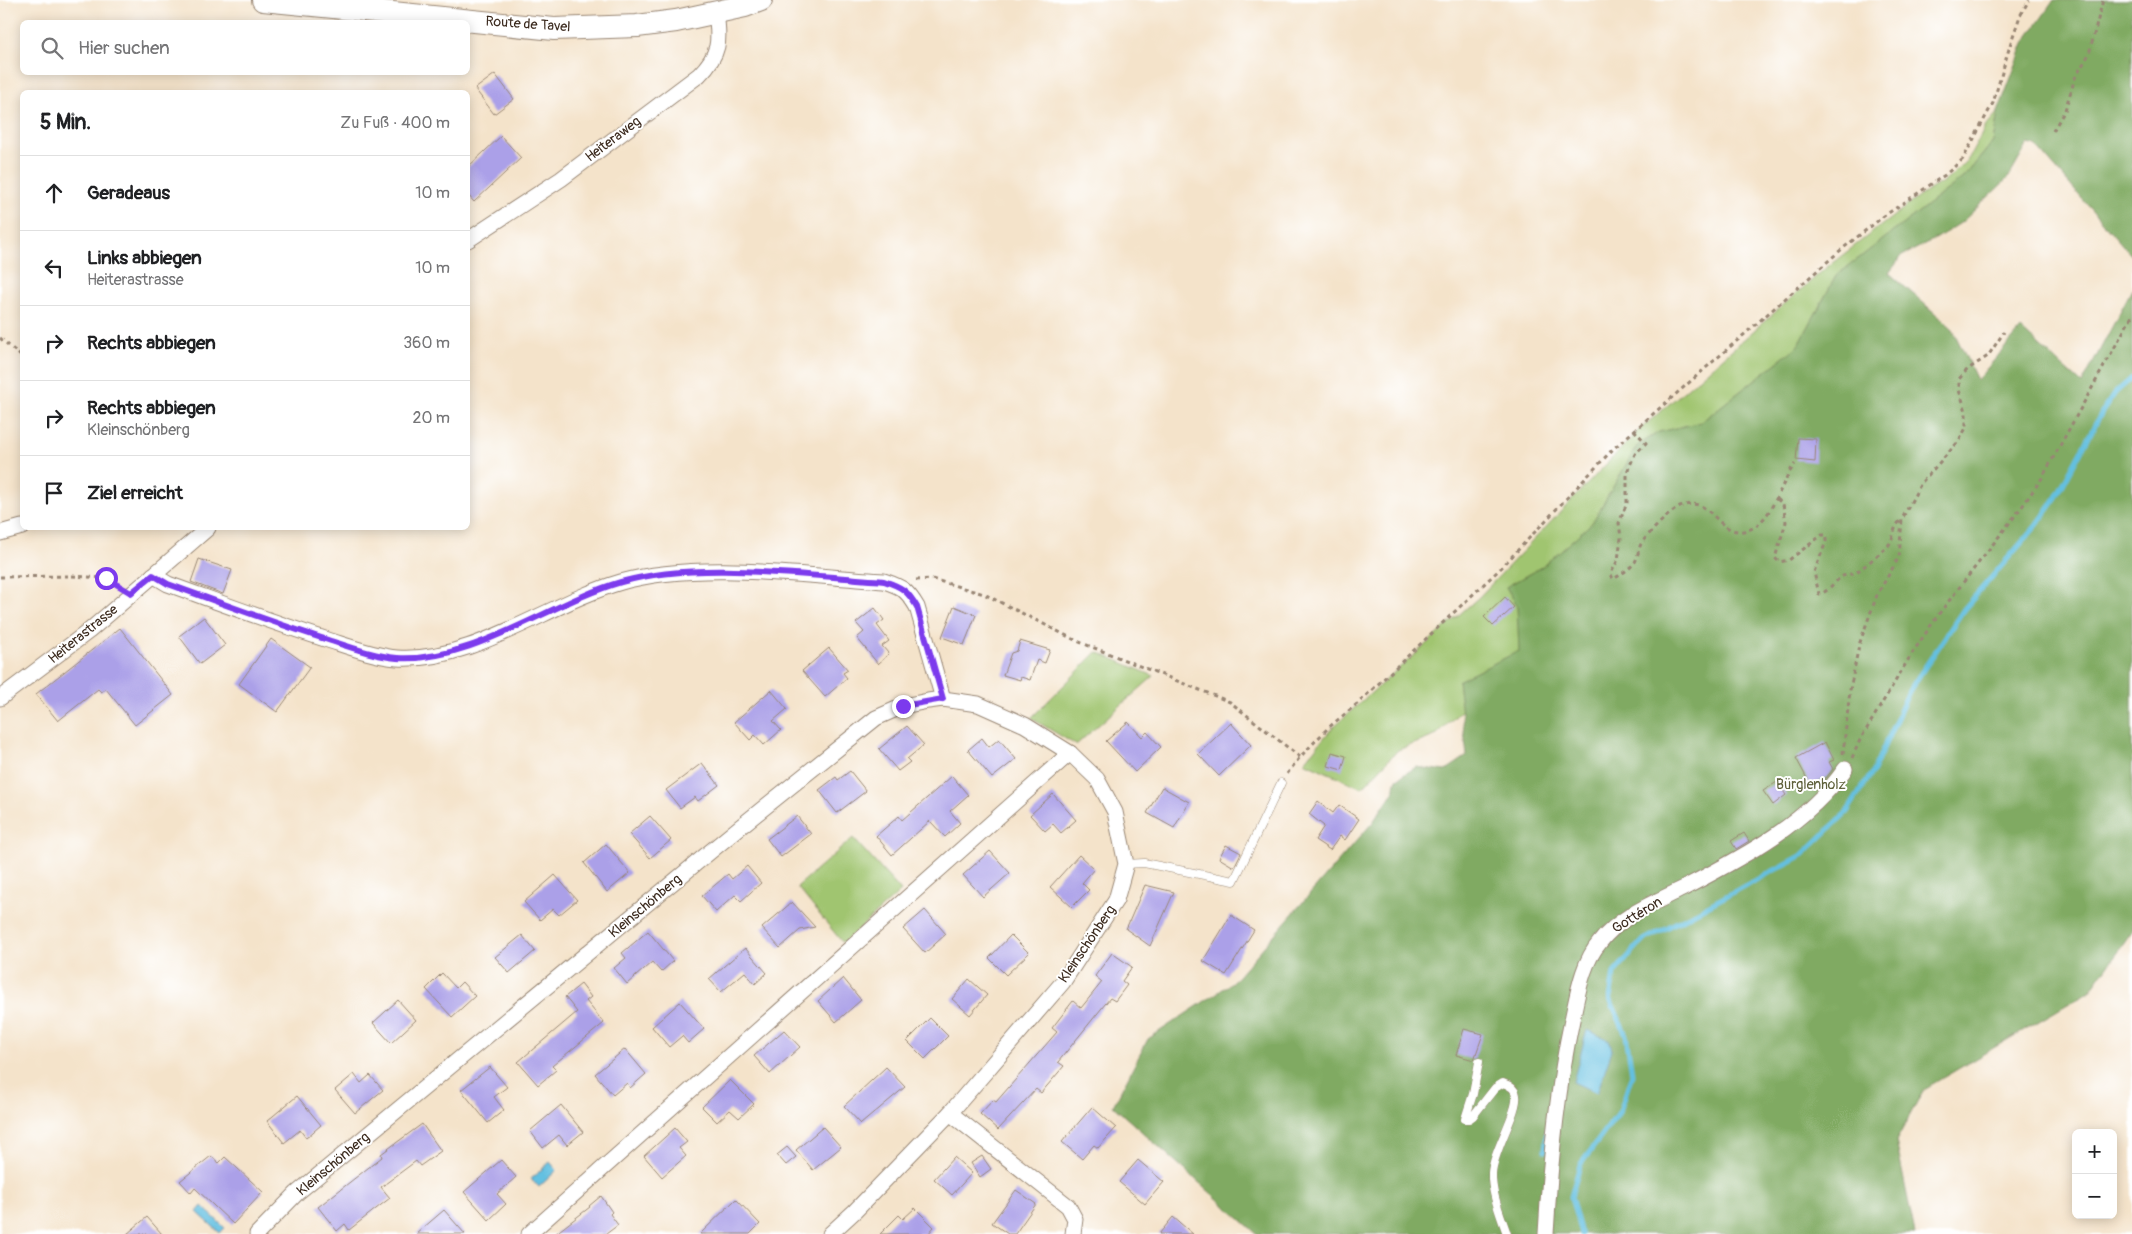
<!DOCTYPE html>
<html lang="de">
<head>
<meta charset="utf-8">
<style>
  body { margin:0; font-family:Pangolin,sans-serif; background:#f2f2f2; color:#202124 }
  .controls { position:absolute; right:15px; bottom:15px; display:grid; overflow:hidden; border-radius:8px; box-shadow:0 2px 12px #0003 }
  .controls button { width:45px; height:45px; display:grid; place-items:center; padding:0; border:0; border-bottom:1px solid #e0e0e0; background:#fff; color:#202124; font:25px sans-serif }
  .stop { position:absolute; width:15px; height:15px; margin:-11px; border:4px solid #7c3aed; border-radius:50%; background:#fff }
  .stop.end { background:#7c3aed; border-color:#fff; box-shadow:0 1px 5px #0008 }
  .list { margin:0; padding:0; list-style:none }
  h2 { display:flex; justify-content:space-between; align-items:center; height:65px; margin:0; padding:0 20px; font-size:21px }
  h2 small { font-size:16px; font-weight:400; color:#757577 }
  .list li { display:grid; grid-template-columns:32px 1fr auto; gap:15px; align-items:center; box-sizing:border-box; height:75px; padding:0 20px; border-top:1px solid #e0e0e0 }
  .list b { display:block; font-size:19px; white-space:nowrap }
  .list p { margin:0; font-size:16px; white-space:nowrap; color:#757577 }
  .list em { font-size:16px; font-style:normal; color:#757577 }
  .icon { flex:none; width:28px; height:28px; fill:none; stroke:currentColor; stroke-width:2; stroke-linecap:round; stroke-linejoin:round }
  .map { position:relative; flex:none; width:2132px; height:1234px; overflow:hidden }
  .search { position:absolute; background:#fff; box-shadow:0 2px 12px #0003; left:20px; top:20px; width:450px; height:55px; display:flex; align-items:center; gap:12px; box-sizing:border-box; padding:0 18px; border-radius:8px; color:#757577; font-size:19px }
  .panel { position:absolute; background:#fff; box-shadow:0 2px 12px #0003; left:20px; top:90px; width:450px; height:440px; border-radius:8px }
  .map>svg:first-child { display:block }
</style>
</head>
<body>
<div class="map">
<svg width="2132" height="1234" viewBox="0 0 2132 1234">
  <rect width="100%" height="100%" fill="#fff"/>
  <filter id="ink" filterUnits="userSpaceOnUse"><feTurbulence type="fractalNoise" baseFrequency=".02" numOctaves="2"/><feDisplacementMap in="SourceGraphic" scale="10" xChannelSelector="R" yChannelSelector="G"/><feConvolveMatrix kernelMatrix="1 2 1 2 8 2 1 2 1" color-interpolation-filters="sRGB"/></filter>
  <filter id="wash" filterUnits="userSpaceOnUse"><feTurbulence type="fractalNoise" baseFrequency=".0096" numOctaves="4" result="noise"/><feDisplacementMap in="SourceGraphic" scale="20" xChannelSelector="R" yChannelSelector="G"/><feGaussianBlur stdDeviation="1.12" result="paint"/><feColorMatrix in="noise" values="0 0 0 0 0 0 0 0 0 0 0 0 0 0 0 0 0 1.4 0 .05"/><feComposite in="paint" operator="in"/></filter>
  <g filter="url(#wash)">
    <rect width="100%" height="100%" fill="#f4e3ca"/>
    <g fill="#a0c56f" stroke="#6e7846">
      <polygon points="1998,112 1993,142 1965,176 1836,276 1798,346 1701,422 1659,432 1637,446 1592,523 1543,566 1506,587 1517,605 1520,651 1458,681 1462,710 1435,736 1398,750 1362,788 1304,762 1333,727 1479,597 1638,431 1827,267 1921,195 1949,178 1969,158 1986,126"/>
      <polygon points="1097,652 1154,676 1076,745 1031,718"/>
      <polygon points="853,838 901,891 843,943 797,887"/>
    </g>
    <polygon fill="#80aa62" stroke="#5e6a40" points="2054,0 2132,0 2132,256 2036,146 2028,144 2009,177 1962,222 1937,238 1902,256 1889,273 1952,328 1977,380 2021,329 2082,384 2132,289 2132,931 2090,991 1924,1089 1896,1141 1915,1234 1257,1234 1113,1106 1148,1039 1232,983 1373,822 1393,792 1397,779 1416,767 1445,771 1467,756 1458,681 1519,651 1517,605 1506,587 1543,566 1592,523 1637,446 1659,432 1701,422 1798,346 1836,276 1965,176 1993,142 1998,112 2024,43"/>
    <g fill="#63c0e1" stroke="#4f7580">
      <polygon points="1587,1030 1609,1040 1612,1050 1597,1093 1573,1082"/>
      <polygon points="550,1162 557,1170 539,1187 531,1179"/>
      <polygon points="202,1206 225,1228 220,1233 197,1212"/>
    </g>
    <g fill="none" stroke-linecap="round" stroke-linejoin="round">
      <g stroke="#63c0e1" stroke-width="5">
        <polyline points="1545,1151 1547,1130"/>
        <polyline points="1581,1234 1571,1197 1580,1165 1620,1111 1632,1074 1626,1035 1610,999 1614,973 1642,941 1801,856 1847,812 1873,771 1909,691 1964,609 2037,525 2053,503 2102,412 2115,393 2132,378"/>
      </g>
    </g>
    <g id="blocks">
      <g fill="#aba0e8">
        <polygon points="495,74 514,99 494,114 475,89"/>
        <polygon points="501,136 521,158 474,202 468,195 468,167"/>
        <polygon points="1798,438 1816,439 1815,462 1796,460"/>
        <polygon points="199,559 232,570 223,594 191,582"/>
        <polygon points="1505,597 1514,607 1493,626 1484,617"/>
        <polygon points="954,606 976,615 964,645 942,637"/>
        <polygon points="875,608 884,620 877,625 889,641 882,646 889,654 878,664 857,638 864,632 856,623"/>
        <polygon points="204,617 225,645 200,664 179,636"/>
        <polygon points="120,628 173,695 135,725 106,689 101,692 98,689 58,721 36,694"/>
        <polygon points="271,639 310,667 277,712 239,684"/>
        <polygon points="1020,641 1050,650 1045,663 1037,660 1030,680 1021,677 1020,680 1003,675 1011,653 1017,651"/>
        <polygon points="829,648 848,670 843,673 847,678 825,697 802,671"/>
        <polygon points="771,690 787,709 773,721 781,730 764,745 755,735 750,740 734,722"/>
        <polygon points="1128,722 1142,737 1147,732 1161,747 1135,772 1106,741"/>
        <polygon points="1231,723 1251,745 1219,776 1198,754"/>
        <polygon points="907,726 924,745 907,759 910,762 898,771 879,749"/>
        <polygon points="982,738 989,747 999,739 1016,759 992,778 968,750"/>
        <polygon points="1825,742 1834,760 1829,762 1833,769 1826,778 1811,786 1796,758"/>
        <polygon points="1332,752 1346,756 1342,770 1328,766"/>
        <polygon points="702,763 719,785 698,801 695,797 680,808 666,790"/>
        <polygon points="850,771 866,791 837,813 819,790 836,777 838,780"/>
        <polygon points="952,776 968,795 950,811 960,823 945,837 930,821 892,855 876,836 899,816 902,820"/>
        <polygon points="1777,782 1786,795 1773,805 1763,791"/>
        <polygon points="1162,787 1189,802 1174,828 1147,813"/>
        <polygon points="1053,794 1076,820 1061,833 1053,824 1045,831 1030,815"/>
        <polygon points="1318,801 1333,813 1339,805 1359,819 1345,840 1340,836 1330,850 1315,840 1324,826 1309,814"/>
        <polygon points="650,816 671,840 650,858 629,834"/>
        <polygon points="797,816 811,834 781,857 767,839"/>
        <polygon points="1744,833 1749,841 1736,849 1731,841"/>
        <polygon points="606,844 630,873 607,892 584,863"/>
        <polygon points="1226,845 1241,853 1234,867 1219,858"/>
        <polygon points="990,851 1010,873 983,897 963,875"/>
        <polygon points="1079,855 1094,869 1082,883 1089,890 1072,907 1050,887"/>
        <polygon points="747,866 761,883 741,901 735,895 716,912 702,896 728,874 732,879"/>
        <polygon points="555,875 577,900 559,915 553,909 540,920 524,902"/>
        <polygon points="1145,885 1174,892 1150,946 1126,929"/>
        <polygon points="792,902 815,927 800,930 780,948 762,928"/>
        <polygon points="925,910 946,934 925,953 903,929"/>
        <polygon points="1231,915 1254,930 1226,975 1203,961"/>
        <polygon points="648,931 673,961 661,972 652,962 627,984 614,968 626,958 622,953"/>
        <polygon points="522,935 535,951 509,973 495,957"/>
        <polygon points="1011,935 1029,953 1006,975 989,958"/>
        <polygon points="745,948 767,973 755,984 745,972 721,992 709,979"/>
        <polygon points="1112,953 1132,967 1122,981 1127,985 1115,1001 1110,998 1058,1062 1064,1066 1041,1093 1036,1089 998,1130 980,1114 993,1100 996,1102 1057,1032 1052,1028 1073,1001 1081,1008 1102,982 1095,976"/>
        <polygon points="442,973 456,988 462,982 475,996 452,1017 426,989"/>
        <polygon points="843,978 861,1000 836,1022 818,1001"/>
        <polygon points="969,979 987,995 970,1015 952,999"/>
        <polygon points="581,984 591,997 586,1001 604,1023 552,1066 556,1070 538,1085 518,1062 577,1012 565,997"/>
        <polygon points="398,1000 416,1020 391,1043 373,1023"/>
        <polygon points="680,1002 704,1029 688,1043 682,1036 669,1047 652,1027"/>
        <polygon points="930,1018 948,1036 925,1059 907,1041"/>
        <polygon points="1464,1029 1483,1034 1474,1060 1456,1055"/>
        <polygon points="784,1030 800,1047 770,1074 754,1056"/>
        <polygon points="625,1049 646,1074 630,1088 627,1083 613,1095 595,1074"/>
        <polygon points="490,1067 507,1087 494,1097 504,1110 488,1123 461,1090"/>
        <polygon points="886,1067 905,1087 861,1124 844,1106"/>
        <polygon points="354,1074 361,1083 370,1075 383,1090 355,1113 335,1090"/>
        <polygon points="730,1080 754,1104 739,1118 730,1110 717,1122 702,1107"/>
        <polygon points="297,1096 321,1125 306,1138 300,1130 284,1143 267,1121"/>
        <polygon points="561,1105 583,1132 567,1145 559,1135 543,1148 530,1131"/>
        <polygon points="1092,1107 1116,1128 1098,1148 1094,1145 1082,1159 1062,1142"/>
        <polygon points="422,1124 441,1151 420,1166 416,1161 381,1187 390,1198 349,1230 345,1224 337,1231 318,1207 382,1157 381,1154"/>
        <polygon points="823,1127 841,1147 813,1170 796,1150"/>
        <polygon points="675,1128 687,1142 679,1148 686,1156 662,1177 644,1156"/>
        <polygon points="787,1147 796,1157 786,1165 777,1155"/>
        <polygon points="211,1156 219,1163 225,1157 263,1192 233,1224 195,1188 191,1193 180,1181"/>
        <polygon points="982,1156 991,1169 980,1177 971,1163"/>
        <polygon points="954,1157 972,1173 952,1195 934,1179"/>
        <polygon points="501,1160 516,1177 497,1194 506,1204 489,1220 464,1192"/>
        <polygon points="1138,1160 1164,1182 1145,1204 1119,1182"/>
        <polygon points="1016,1190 1036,1204 1015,1234 1008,1234 992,1223"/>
        <polygon points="601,1196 612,1212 610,1214 618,1225 606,1234 555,1234 590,1207 589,1206"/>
        <polygon points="736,1199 760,1224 750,1234 700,1234"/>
        <polygon points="915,1208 934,1227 928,1234 880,1234 899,1215 903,1219"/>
        <polygon points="444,1210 465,1234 416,1234"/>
        <polygon points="147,1217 162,1234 127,1234"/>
        <polygon points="1173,1217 1193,1234 1159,1234"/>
      </g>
    </g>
  </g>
  <g filter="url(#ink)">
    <use href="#blocks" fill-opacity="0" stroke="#988674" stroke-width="1"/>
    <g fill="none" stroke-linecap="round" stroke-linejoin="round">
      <g stroke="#988674" stroke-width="9">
        <g id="lane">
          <polyline points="1126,864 1144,863 1234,881 1281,783"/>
          <path d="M1479,1062L1473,1094L1465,1119H1469L1473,1116L1495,1088L1503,1083C1509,1085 1515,1088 1516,1095C1519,1111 1493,1151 1492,1173C1491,1193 1501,1216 1507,1234"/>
        </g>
      </g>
      <g stroke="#988674" stroke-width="17">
        <g id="street">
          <path d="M468,240L561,179L699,75C720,54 720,41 716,13"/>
          <polyline points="0,533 22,527"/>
          <path d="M153,575L168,584C221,603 274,623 328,640C350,647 374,656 397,658C472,663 549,603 621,582C698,560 804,576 884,581C902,587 907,590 917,607L943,699"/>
          <polyline points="0,698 89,631 208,528"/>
          <polyline points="950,1113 1068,1206 1075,1219 1073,1234"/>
          <polyline points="257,1234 297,1193 740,827 876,718 903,706 928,701 943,699 978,704 1025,725 1070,753 1097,779 1115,812 1126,864 1116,900 1063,982 950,1113 855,1211 830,1234"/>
          <polyline points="529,1234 1070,753"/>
          <path d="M1546,1234C1550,1162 1557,1090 1572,1020C1578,993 1582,963 1600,942C1620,916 1654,903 1682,889C1741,858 1806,825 1845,769"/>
        </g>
      </g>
      <g stroke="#988674" stroke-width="24">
        <polyline id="secondary" points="263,0 554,29 637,26 676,21 745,6 761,0"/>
      </g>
      <g stroke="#988674" stroke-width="3" stroke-dasharray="4 4" stroke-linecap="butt">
        <polyline points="2053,131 2065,110 2075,78 2089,54 2103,0"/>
        <polyline points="0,338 22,357"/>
        <path d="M1634,430L1646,443L1635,454L1627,472V503L1619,523L1621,538L1618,560L1610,575L1614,579C1621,574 1630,569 1635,562C1638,557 1638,550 1641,544C1647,535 1670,511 1680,507C1711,493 1715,534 1743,531C1771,528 1780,482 1795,464"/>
        <path d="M1777,499L1783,504L1786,522L1775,558L1779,562L1789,560L1822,535H1826V542L1814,572L1819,594C1827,593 1833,583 1840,578C1844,574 1849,575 1855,573C1859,571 1884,550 1888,546C1896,536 1891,529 1902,519"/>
        <polyline points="0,577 70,576 106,578 118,585"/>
        <polyline points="916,580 932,579 984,594 1077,641 1230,702 1300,757"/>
        <polyline points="1843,754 1850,690 1859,645 1877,595 1899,557 1902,519 1921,483 1959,441 1966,428 1966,411 1959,390 1959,379 1968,369 1988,356 2004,332"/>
        <polyline points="1852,758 1860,740 1911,655 1938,615 2021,508 2042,478 2132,316"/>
        <polyline points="1287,774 1300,757 1328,728 1357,704 1501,568 1613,449 1842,249 1884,216 1945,175 1963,159 1993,103 2011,42 2020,16 2029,0"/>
      </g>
      <use href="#lane" stroke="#fff" stroke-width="8"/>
      <use href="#street" stroke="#fff" stroke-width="15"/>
      <use href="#secondary" stroke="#fff" stroke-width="22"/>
    </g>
  </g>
  <g fill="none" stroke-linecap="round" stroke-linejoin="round" filter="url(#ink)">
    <path stroke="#7c3aed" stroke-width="6" d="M106,578L131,593L153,575L168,584C221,603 274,623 328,640C350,647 374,656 397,658C472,663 549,603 621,582C698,560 804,576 884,581C902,587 907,590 917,607L943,699L903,706"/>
  </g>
  <g text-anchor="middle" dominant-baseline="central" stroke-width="4" stroke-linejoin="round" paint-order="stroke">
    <g font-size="14" fill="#3b2a1e" stroke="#fff">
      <text transform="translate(528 24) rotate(4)">Route de Tavel</text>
      <text transform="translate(613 139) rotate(-37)">Heiteraweg</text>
      <text transform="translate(83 634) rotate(-39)">Heiterastrasse</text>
      <text transform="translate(645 906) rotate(-40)">Kleinschönberg</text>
      <text transform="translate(1637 915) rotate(-32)">Gottéron</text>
      <text transform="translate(1087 944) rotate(-56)">Kleinschönberg</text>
      <text transform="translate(333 1164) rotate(-40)">Kleinschönberg</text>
    </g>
    <g font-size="14" fill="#5e603a" stroke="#fff">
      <text x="1811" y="784">Bürglenholz</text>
    </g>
  </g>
</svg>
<div class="controls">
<button>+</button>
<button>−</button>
</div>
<div class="stop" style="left:106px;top:578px"></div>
<div class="stop end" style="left:903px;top:706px"></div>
<div class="search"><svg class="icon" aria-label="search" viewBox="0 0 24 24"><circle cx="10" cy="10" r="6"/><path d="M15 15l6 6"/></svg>Hier suchen</div>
<section class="panel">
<h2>5 Min.<small>Zu Fuß · 400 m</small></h2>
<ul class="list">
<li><svg class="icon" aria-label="ahead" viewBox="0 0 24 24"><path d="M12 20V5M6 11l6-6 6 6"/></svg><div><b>Geradeaus</b></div><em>10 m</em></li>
<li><svg class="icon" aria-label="left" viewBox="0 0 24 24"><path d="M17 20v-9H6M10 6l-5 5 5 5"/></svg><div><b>Links abbiegen</b><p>Heiterastrasse</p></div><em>10 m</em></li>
<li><svg class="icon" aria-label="right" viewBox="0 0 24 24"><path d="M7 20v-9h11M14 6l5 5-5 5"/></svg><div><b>Rechts abbiegen</b></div><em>360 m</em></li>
<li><svg class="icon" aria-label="right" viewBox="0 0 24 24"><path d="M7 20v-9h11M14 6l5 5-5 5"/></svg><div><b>Rechts abbiegen</b><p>Kleinschönberg</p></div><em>20 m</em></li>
<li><svg class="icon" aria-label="arrive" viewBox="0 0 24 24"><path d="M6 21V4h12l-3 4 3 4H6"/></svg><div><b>Ziel erreicht</b></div></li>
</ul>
</section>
</div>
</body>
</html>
